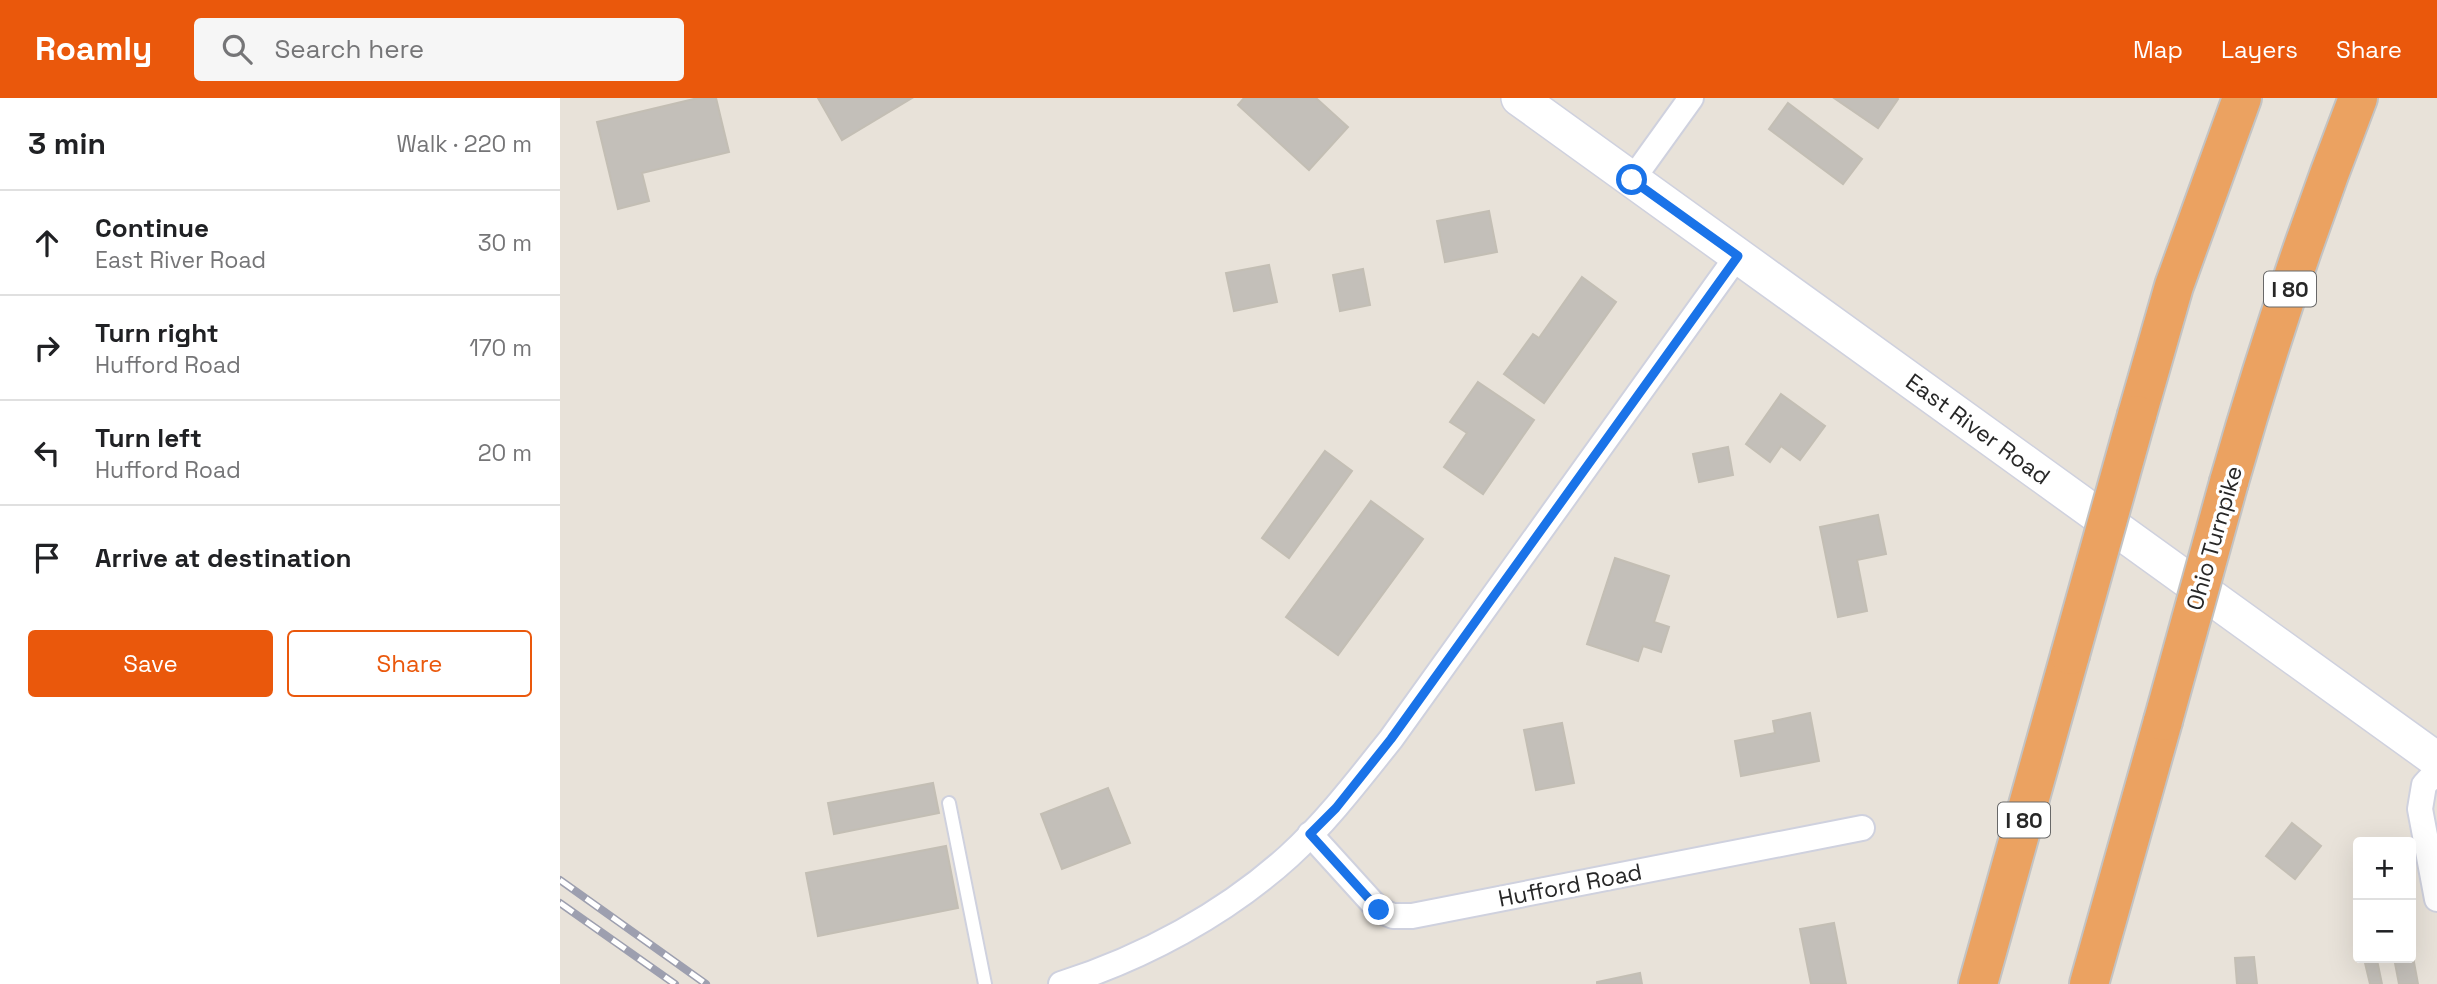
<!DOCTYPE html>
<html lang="en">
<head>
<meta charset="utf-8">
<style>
  body { margin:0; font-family:"Space Grotesk",sans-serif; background:#f6f6f6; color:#202124 }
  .controls { position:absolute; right:21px; bottom:21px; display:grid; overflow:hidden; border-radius:7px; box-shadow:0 7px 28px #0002 }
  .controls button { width:63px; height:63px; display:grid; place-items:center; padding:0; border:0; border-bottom:2px solid #e0e0e0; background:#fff; color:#202124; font:35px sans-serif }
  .stop { position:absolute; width:21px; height:21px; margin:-16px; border:5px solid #1a73e8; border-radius:50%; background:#fff }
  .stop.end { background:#1a73e8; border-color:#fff; box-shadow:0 2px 7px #0008 }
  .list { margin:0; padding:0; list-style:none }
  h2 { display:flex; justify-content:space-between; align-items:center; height:91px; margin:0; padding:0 28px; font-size:30px }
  h2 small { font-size:23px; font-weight:400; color:#757577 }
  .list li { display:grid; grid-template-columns:46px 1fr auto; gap:21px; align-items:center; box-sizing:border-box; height:105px; padding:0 28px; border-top:2px solid #e0e0e0 }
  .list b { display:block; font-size:26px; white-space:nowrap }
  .list p { margin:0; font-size:23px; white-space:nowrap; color:#757577 }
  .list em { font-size:23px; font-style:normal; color:#757577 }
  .actions { display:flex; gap:14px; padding:21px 28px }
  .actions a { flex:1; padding:16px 0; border:2px solid #ea580c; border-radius:7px; text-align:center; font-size:24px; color:#ea580c }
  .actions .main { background:#ea580c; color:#fff }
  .icon { flex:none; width:38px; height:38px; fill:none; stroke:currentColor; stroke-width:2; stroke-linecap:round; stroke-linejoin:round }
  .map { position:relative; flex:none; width:1877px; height:886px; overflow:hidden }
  header { display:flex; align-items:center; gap:42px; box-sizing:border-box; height:98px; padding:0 35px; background:#ea580c; color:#fff }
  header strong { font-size:33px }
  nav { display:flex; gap:38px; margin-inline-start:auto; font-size:24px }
  .search { width:490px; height:63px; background:#f6f6f6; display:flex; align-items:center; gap:18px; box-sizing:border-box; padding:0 24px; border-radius:7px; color:#757577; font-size:26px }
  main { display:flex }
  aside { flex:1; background:#fff }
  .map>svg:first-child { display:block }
</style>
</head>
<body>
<header>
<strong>Roamly</strong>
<div class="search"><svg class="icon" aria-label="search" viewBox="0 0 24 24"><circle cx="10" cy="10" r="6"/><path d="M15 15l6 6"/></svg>Search here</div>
<nav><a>Map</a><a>Layers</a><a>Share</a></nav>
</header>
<main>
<aside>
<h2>3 min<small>Walk · 220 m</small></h2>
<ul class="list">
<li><svg class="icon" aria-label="ahead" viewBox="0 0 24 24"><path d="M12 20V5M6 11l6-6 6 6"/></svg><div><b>Continue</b><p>East River Road</p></div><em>30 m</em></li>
<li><svg class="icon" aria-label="right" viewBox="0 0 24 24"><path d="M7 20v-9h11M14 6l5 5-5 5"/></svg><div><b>Turn right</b><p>Hufford Road</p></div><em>170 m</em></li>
<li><svg class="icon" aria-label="left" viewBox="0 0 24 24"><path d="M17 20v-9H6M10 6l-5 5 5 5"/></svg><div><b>Turn left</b><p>Hufford Road</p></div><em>20 m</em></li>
<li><svg class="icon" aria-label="arrive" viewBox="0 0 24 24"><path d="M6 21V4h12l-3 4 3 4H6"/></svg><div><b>Arrive at destination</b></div></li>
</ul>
<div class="actions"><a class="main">Save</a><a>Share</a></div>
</aside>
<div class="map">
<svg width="1877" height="886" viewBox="0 0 1877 886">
  <rect width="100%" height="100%" fill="#e8e2d9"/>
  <g fill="#c3bfb9" stroke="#c3beb4" stroke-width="2">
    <polygon points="138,0 156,0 169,54 82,75 89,103 58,111 37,24"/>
    <polygon points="258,0 352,0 282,42"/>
    <polygon points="684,0 756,0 788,29 749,72 678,7"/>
    <polygon points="1274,0 1337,0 1338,1 1318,30"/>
    <polygon points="1228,5 1302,61 1283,86 1209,31"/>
    <polygon points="929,113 937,154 885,164 877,123"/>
    <polygon points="709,167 717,204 674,213 666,175"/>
    <polygon points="803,171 810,207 780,213 773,177"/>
    <polygon points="1022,179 1056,204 984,305 944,276 973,236 979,240"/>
    <polygon points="918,284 974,322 923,396 884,369 907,335 890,324"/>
    <polygon points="1221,296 1265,328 1240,362 1221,348 1210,364 1186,346"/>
    <polygon points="1168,349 1173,377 1139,384 1133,356"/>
    <polygon points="765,353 792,373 729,460 702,440"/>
    <polygon points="811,403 863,441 778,557 726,519"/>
    <polygon points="1318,417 1326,456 1297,462 1307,513 1278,519 1260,429"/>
    <polygon points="1055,460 1109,478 1094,524 1109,529 1101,554 1083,548 1078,563 1027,546"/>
    <polygon points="1250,615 1259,663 1181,678 1175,643 1215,635 1213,623"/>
    <polygon points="1002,625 1014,685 976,692 964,632"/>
    <polygon points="373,685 379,715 274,736 268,705"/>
    <polygon points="548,690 570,745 502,771 481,716"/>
    <polygon points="1732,725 1761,748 1735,781 1706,758"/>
    <polygon points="386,748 398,810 258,838 246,775"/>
    <polygon points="1274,825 1286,886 1251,886 1240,831"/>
    <polygon points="1851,848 1858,886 1839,886 1834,860 1851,860"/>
    <polygon points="1694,859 1697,886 1677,886 1675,860"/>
    <polygon points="1817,862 1822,886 1810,886 1805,865"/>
    <polygon points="1080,875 1082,886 1037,886 1037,884"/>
  </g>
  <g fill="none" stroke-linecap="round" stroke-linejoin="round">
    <g stroke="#cfd1de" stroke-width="16">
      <polyline id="service" points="389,705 425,886"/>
    </g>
    <g stroke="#cfd1de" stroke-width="28">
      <g id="minor">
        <polyline points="1072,82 1131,0"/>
        <polyline points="1877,673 1864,687 1860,711 1877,801"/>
        <polyline points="750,736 819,812 833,818 852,818 1302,730"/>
        <path d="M501,886C583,860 665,816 729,758C767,723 799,681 831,641L1178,157"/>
      </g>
    </g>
    <g stroke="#cfd1de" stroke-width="38">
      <polyline id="secondary" points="959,0 1877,662"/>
    </g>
    <g stroke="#c3c3c3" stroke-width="42">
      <g id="motorway">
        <polyline points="1577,317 1614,188 1682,0"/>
        <path d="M1669,384C1706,254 1749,126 1798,0"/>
        <polyline points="1418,886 1510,557"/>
        <polyline points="1529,886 1603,623"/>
      </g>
    </g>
    <use href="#service" stroke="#fff" stroke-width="12"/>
    <use href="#minor" stroke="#fff" stroke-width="24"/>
    <use href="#secondary" stroke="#fff" stroke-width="35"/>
    <use href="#motorway" stroke="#eba261" stroke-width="38"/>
    <g stroke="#9d9faf" stroke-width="8">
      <g id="rail">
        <polyline points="0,782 146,886"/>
        <polyline points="0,805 115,886"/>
      </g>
    </g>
    <use href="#rail" stroke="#fff" stroke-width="5" stroke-dasharray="16" stroke-linecap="butt"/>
    <g stroke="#c3c3c3" stroke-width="42" stroke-linecap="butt">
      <g id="motorway-bridge">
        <polyline points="1510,557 1577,317"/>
        <polyline points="1603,623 1669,384"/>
      </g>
    </g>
    <use href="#motorway-bridge" stroke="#eba261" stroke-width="38"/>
  </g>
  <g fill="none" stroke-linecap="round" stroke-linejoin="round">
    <polyline stroke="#1a73e8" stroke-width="9" points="819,812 750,736 776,710 831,641 1178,158 1072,82"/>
  </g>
  <g text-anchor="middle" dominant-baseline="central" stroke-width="7" stroke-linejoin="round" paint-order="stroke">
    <g fill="#fff" stroke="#686868" stroke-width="2">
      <rect x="1704" y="173.5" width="52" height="35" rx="5"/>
      <rect x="1438" y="704.5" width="52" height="35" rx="5"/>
    </g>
    <g font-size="21" font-weight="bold" fill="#272727">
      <text x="1730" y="191">I 80</text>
      <text x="1464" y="722">I 80</text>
    </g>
    <g font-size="23" fill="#272727" stroke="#fff">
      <text transform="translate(1418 331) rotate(36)">East River Road</text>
      <text transform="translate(1654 440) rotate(-74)">Ohio Turnpike</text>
      <text transform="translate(1010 787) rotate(-11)">Hufford Road</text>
    </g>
  </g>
</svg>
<div class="controls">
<button>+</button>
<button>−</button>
</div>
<div class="stop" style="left:1072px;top:82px"></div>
<div class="stop end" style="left:819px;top:812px"></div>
</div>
</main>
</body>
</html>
